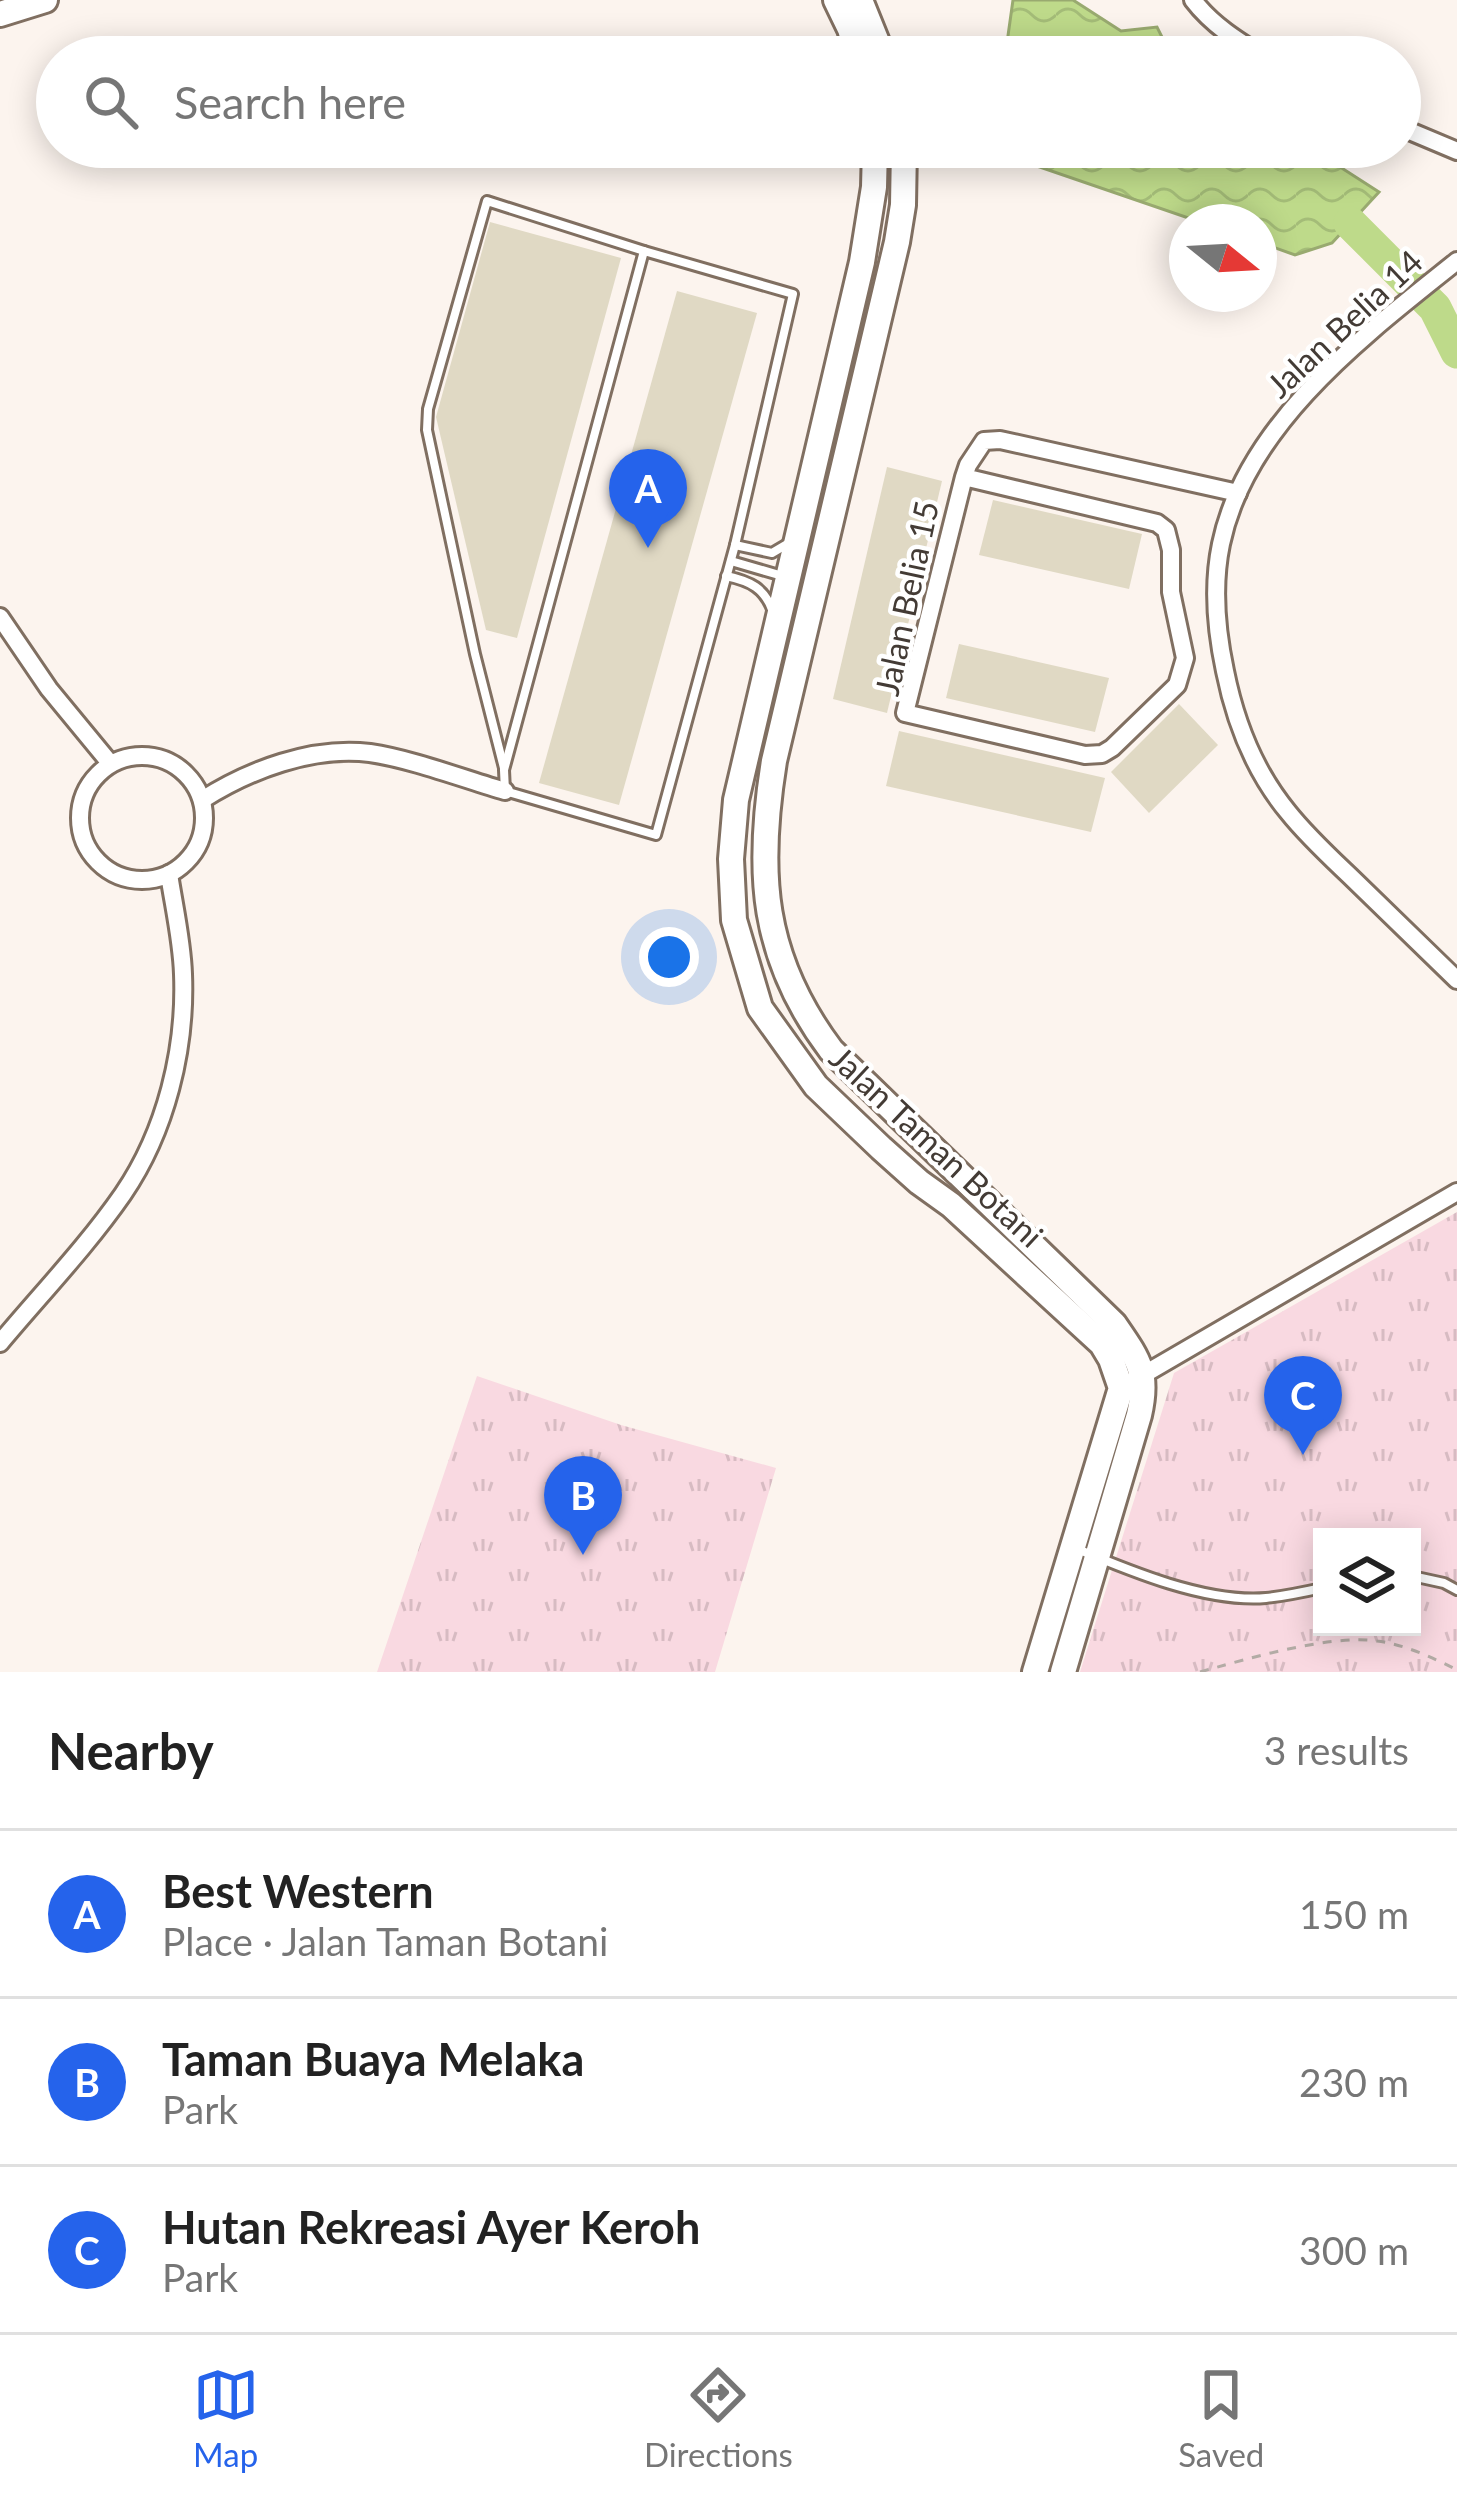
<!DOCTYPE html>
<html lang="en">
<head>
<meta charset="utf-8">
<style>
  body { margin:0; font-family:Lato,sans-serif; background:#f2f2f2; color:#222 }
  .controls { position:absolute; right:36px; bottom:36px; display:grid; overflow:hidden; border-radius:0px; box-shadow:0 6px 30px #0003 }
  .controls button { width:108px; height:108px; display:grid; place-items:center; padding:0; border:0; border-bottom:3px solid #e0e0e0; background:#fff; color:#222; font:60px sans-serif }
  .compass { position:absolute; left:1169px; top:204px; width:108px; height:108px; border-radius:50%; background:#fff; box-shadow:0 6px 30px #0003; rotate:108deg }
  .you { position:absolute; left:669px; top:957px; width:42px; height:42px; margin:-30px; border:9px solid #fff; border-radius:50%; background:#1a73e8; box-shadow:0 0 0 18px #1a73e833 }
  .badge { display:grid; place-items:center; width:78px; height:78px; border-radius:50%; background:#2563eb; color:#fff; font-size:39px; font-weight:700 }
  .pin { position:absolute; translate:-50% -99px; filter:drop-shadow(0 3px 6px #0008) }
  .pin::after { content:''; position:absolute; top:63px; width:42px; height:36px; background:inherit; clip-path:polygon(0 0,100% 0,50% 100%) }
  .list { margin:0; padding:0; list-style:none }
  h2 { display:flex; justify-content:space-between; align-items:center; height:156px; margin:0; padding:0 48px; font-size:51px }
  h2 small { font-size:39px; font-weight:400; color:#767676 }
  .list li { display:grid; grid-template-columns:78px 1fr auto; gap:36px; align-items:center; box-sizing:border-box; height:168px; padding:0 48px; border-top:3px solid #e0e0e0 }
  .list b { display:block; font-size:45px; white-space:nowrap }
  .list p { margin:0; font-size:39px; white-space:nowrap; color:#767676 }
  .list em { font-size:39px; font-style:normal; color:#767676 }
  .icon { flex:none; width:66px; height:66px; fill:none; stroke:currentColor; stroke-width:2; stroke-linecap:round; stroke-linejoin:round }
  .map { position:relative; flex:none; width:1457px; height:1672px; overflow:hidden }
  .search { position:absolute; background:#fff; box-shadow:0 6px 30px #0003; left:36px; right:36px; top:36px; height:132px; display:flex; align-items:center; gap:30px; box-sizing:border-box; padding:0 42px; border-radius:66px; color:#767676; font-size:45px }
  .sheet { height:660px; background:#fff }
  nav { display:flex; justify-content:space-around; align-items:center; box-sizing:border-box; height:168px; border-top:3px solid #e0e0e0; background:#fff; font-size:33px; color:#767676 }
  nav a { display:grid; justify-items:center; gap:6px }
  nav .on { color:#2563eb }
  .map>svg:first-child { display:block }
</style>
</head>
<body>
<div class="map">
<svg width="1457" height="1672" viewBox="0 0 1457 1672">
  <defs>
    <pattern id="grass-tufts" width="24" height="20" patternUnits="userSpaceOnUse" patternTransform="scale(3)"><rect width="24" height="20" fill="#f9d9e1"/><path d="M3 7l-1-3M5 7V3M7 7l1-3M15 17l-1-3M17 17v-4M19 17l1-3" fill="none" stroke="#d7bbc2"/></pattern>
    <pattern id="water-waves" width="16" height="10" patternUnits="userSpaceOnUse" patternTransform="scale(3)"><rect width="16" height="10" fill="#beda8a"/><path d="M0 5q4-4 8 0t8 0" fill="none" stroke="#a4bc78"/></pattern>
  </defs>
  <rect width="100%" height="100%" fill="#fcf4ee"/>
  <g fill="url(#grass-tufts)" fill-rule="evenodd">
    <path d="M1457,1212V1672H1080L1174,1373ZM1322,1537H1412V1627H1322Z"/>
    <polygon points="477,1376 621,1425 776,1468 715,1672 377,1672"/>
  </g>
  <g fill="url(#water-waves)" stroke="#99aa70" stroke-width="3">
    <polygon points="1013,0 1073,0 1121,31 1157,27 1172,57 1005,57"/>
    <polygon points="994,147 1309,147 1379,192 1332,243 1295,255 1259,242 1259,222 1200,222 993,151"/>
  </g>
  <g fill="none" stroke-linecap="round" stroke-linejoin="round">
    <polyline stroke="#beda8a" stroke-width="33" points="1350,223 1435,308 1457,352"/>
  </g>
  <g fill="#e0d9c4">
    <polygon points="490,222 621,258 517,638 486,630 436,417"/>
    <polygon points="677,291 757,313 619,805 539,783"/>
    <polygon points="887,467 942,481 887,713 833,699"/>
    <polygon points="993,500 1142,534 1129,589 979,555"/>
    <polygon points="959,644 1109,678 1095,732 946,698"/>
    <polygon points="1179,704 1218,745 1149,813 1111,772"/>
    <polygon points="899,731 1105,778 1091,832 886,786"/>
  </g>
  <g fill="none" stroke-linecap="round" stroke-linejoin="round">
    <g stroke="#806f61" stroke-width="14">
      <g id="lane">
        <polygon points="644,251 793,294 735,545 656,835 505,791 504,770"/>
        <polyline points="735,545 772,553 789,543"/>
        <polyline points="731,561 786,577"/>
        <path d="M726,576C750,581 765,588 773,612"/>
        <polyline points="504,768 475,654 427,430 428,409 487,201 644,251"/>
        <path d="M1075,1548C1130,1571 1206,1603 1266,1598C1285,1596 1304,1592 1322,1588"/>
        <polyline points="1412,1576 1444,1583 1457,1590"/>
      </g>
    </g>
    <g stroke="#806f61" stroke-width="22">
      <g id="street">
        <path d="M1193,0C1212,25 1238,41 1264,57"/>
        <polyline points="1400,127 1457,151"/>
        <path d="M1457,261C1366,334 1246,423 1221,544C1212,587 1216,629 1225,671C1235,721 1255,772 1288,812C1307,836 1330,857 1352,878C1387,912 1422,946 1457,980"/>
        <polyline points="964,477 1157,523 1166,530 1171,550 1171,592 1185,658 1177,685 1112,748 1102,754 1085,755 905,713 964,477 968,465 984,441 1000,440 1238,493"/>
        <polyline points="0,617 49,689 110,763"/>
        <circle cx="142" cy="818" r="62"/>
        <path d="M202,800C249,770 312,746 370,753C411,759 464,779 505,791"/>
        <path d="M0,1343C41,1294 87,1246 123,1194C166,1131 186,1049 183,974C182,941 174,907 169,874"/>
        <polyline points="1136,1379 1457,1192"/>
      </g>
    </g>
    <g stroke="#806f61" stroke-width="30">
      <g id="secondary">
        <polyline points="836,0 850,29 858,57"/>
        <polyline points="860,0 883,57"/>
        <polyline points="875,147 874,187 862,262 736,800 731,859 734,920 760,1008 816,1086 881,1148 919,1182 951,1205 1102,1344 1111,1359 1121,1388 1035,1672"/>
        <path d="M904,147L903,205L897,242L774,761C756,872 761,957 831,1050L1114,1324C1138,1359 1149,1372 1139,1415L1063,1672"/>
      </g>
    </g>
    <g stroke="#806f61" stroke-width="30">
      <polyline id="primary" points="0,14 45,0"/>
    </g>
    <path stroke="#b3aba5" stroke-width="3" stroke-dasharray="9 9" stroke-linecap="butt" d="M1200,1672C1246,1659 1331,1634 1377,1641C1403,1644 1434,1658 1457,1670"/>
    <use href="#lane" stroke="#fff" stroke-width="8"/>
    <use href="#street" stroke="#fff" stroke-width="16"/>
    <use href="#secondary" stroke="#fff" stroke-width="24"/>
    <use href="#primary" stroke="#fff" stroke-width="24"/>
  </g>
  <g text-anchor="middle" dominant-baseline="central" stroke-width="9" stroke-linejoin="round" paint-order="stroke">
    <g font-size="33" fill="#433b35" stroke="#fff">
      <text transform="translate(1344 323) rotate(-43)">Jalan Belia 14</text>
      <text transform="translate(906 598) rotate(-78)">Jalan Belia 15</text>
      <text transform="translate(937 1146) rotate(43)">Jalan Taman Botani</text>
    </g>
  </g>
</svg>
<div class="controls">
<button><svg class="icon" aria-label="layers" viewBox="0 0 24 24"><path d="M12 4l9 5-9 5-9-5zM3 14l9 5 9-5"/></svg></button>
</div>
<svg class="compass" viewBox="-18 -18 36 36"><path d="M0-13l5 13h-10z" fill="#e53935"/><path d="M0 13l5-13h-10z" fill="#767676"/></svg>
<div class="you"></div>
<div class="pin badge" style="left:648px;top:548px">A</div>
<div class="pin badge" style="left:583px;top:1555px">B</div>
<div class="pin badge" style="left:1303px;top:1455px">C</div>
<div class="search"><svg class="icon" aria-label="search" viewBox="0 0 24 24"><circle cx="10" cy="10" r="6"/><path d="M15 15l6 6"/></svg>Search here</div>
</div>
<section class="sheet">
<h2>Nearby<small>3 results</small></h2>
<ul class="list">
<li><span class="badge">A</span><div><b>Best Western</b><p>Place · Jalan Taman Botani</p></div><em>150 m</em></li>
<li><span class="badge">B</span><div><b>Taman Buaya Melaka</b><p>Park</p></div><em>230 m</em></li>
<li><span class="badge">C</span><div><b>Hutan Rekreasi Ayer Keroh</b><p>Park</p></div><em>300 m</em></li>
</ul>
</section>
<nav>
<a class="on"><svg class="icon" aria-label="map" viewBox="0 0 24 24"><path d="M3 6l6-2 6 2 6-2v14l-6 2-6-2-6 2zM9 4v14M15 6v14"/></svg>Map</a>
<a><svg class="icon" aria-label="directions" viewBox="0 0 24 24"><path d="M12 3l9 9-9 9-9-9zM9 14v-3h6M13 9l2 2-2 2"/></svg>Directions</a>
<a><svg class="icon" aria-label="saved" viewBox="0 0 24 24"><path d="M7 4h10v16l-5-4-5 4z"/></svg>Saved</a>
</nav>
</body>
</html>
